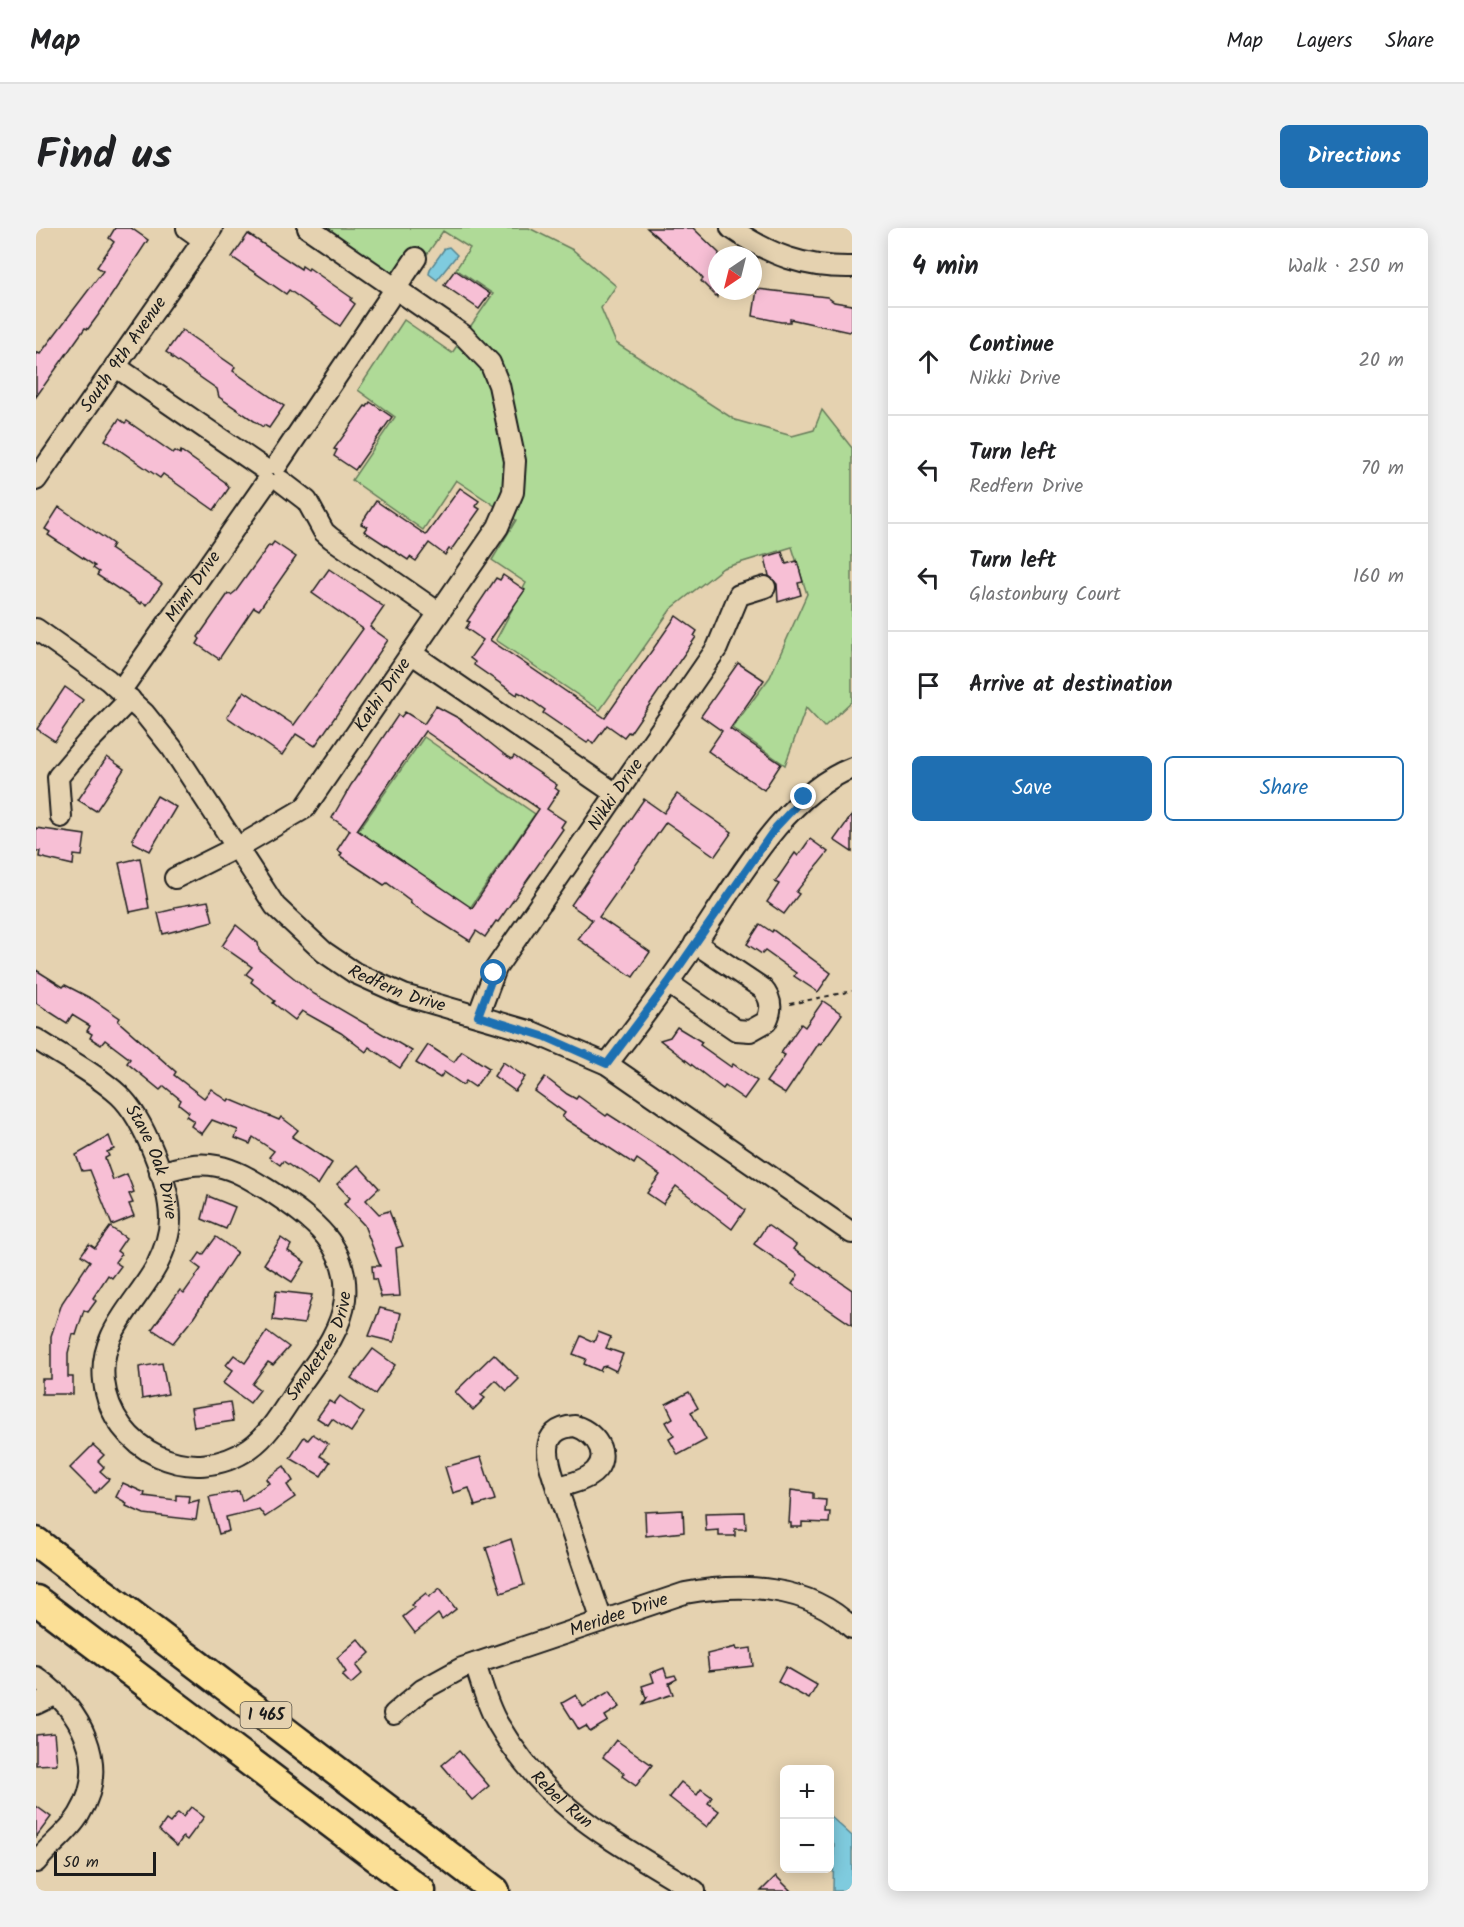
<!DOCTYPE html>
<html lang="en">
<head>
<meta charset="utf-8">
<style>
  body { margin:0; font-family:Kalam,sans-serif; background:#f2f2f2; color:#202124 }
  .controls { position:absolute; right:18px; bottom:18px; display:grid; overflow:hidden; border-radius:9px; box-shadow:0 3px 15px #0003 }
  .controls button { width:54px; height:54px; display:grid; place-items:center; padding:0; border:0; border-bottom:2px solid #e0e0e0; background:#fff; color:#202124; font:30px sans-serif }
  .compass { position:absolute; left:672px; top:18px; width:54px; height:54px; border-radius:50%; background:#fff; box-shadow:0 3px 15px #0003; rotate:215deg }
  .scale { position:absolute; left:18px; bottom:15px; width:102px; box-sizing:border-box; padding-left:6px; border:3px solid #1c1c1c; border-top:0; font-size:16px; line-height:21px; white-space:nowrap; color:#1c1c1c; -webkit-text-stroke:4px #e5d2b0; paint-order:stroke }
  .stop { position:absolute; width:18px; height:18px; margin:-14px; border:4px solid #1f6fb2; border-radius:50%; background:#fff }
  .stop.end { background:#1f6fb2; border-color:#fff; box-shadow:0 2px 6px #0008 }
  .list { margin:0; padding:0; list-style:none }
  h2 { display:flex; justify-content:space-between; align-items:center; height:78px; margin:0; padding:0 24px; font-size:26px }
  h2 small { font-size:20px; font-weight:400; color:#757577 }
  .list li { display:grid; grid-template-columns:39px 1fr auto; gap:18px; align-items:center; box-sizing:border-box; height:108px; padding:0 24px; border-top:2px solid #e0e0e0 }
  .list b { display:block; font-size:22px; white-space:nowrap }
  .list p { margin:0; font-size:20px; white-space:nowrap; color:#757577 }
  .list em { font-size:20px; font-style:normal; color:#757577 }
  .actions { display:flex; gap:12px; padding:18px 24px }
  .actions a { flex:1; padding:14px 0; border:2px solid #1f6fb2; border-radius:9px; text-align:center; font-size:21px; color:#1f6fb2 }
  .actions .main { background:#1f6fb2; color:#fff }
  .icon { flex:none; width:33px; height:33px; fill:none; stroke:currentColor; stroke-width:2; stroke-linecap:round; stroke-linejoin:round }
  .map { position:relative; flex:none; width:816px; height:1663px; overflow:hidden; border-radius:9px }
  header { display:flex; align-items:center; gap:36px; box-sizing:border-box; height:84px; padding:0 30px; background:#fff; border-bottom:2px solid #e0e0e0 }
  header strong { font-size:28px }
  nav { display:flex; gap:33px; margin-inline-start:auto; font-size:21px }
  .intro { display:flex; align-items:center; justify-content:space-between; box-sizing:border-box; height:144px; padding:0 36px }
  h1 { margin:0; font-size:42px }
  .button { padding:15px 27px; border-radius:9px; background:#1f6fb2; color:#fff; font-size:21px; font-weight:700 }
  main { display:flex; gap:36px; padding:0 36px }
  aside { flex:1; background:#fff; border-radius:9px; box-shadow:0 3px 15px #0003 }
  .map>svg:first-child { display:block }
</style>
</head>
<body>
<header>
<strong>Map</strong>
<nav><a>Map</a><a>Layers</a><a>Share</a></nav>
</header>
<div class="intro"><h1>Find us</h1><a class="button">Directions</a></div>
<main>
<div class="map">
<svg width="816" height="1663" viewBox="0 0 816 1663">
  <rect width="100%" height="100%" fill="#e5d2b0"/>
  <filter id="ink" filterUnits="userSpaceOnUse"><feTurbulence type="fractalNoise" baseFrequency=".0167" numOctaves="2"/><feDisplacementMap in="SourceGraphic" scale="12" xChannelSelector="R" yChannelSelector="G"/><feConvolveMatrix kernelMatrix="1 2 1 2 8 2 1 2 1" color-interpolation-filters="sRGB"/></filter>
  <g filter="url(#ink)">
    <g fill="#afda97" stroke="#667b5a" stroke-width="1.5">
      <polygon points="287,0 493,0 537,22 580,58 565,80 580,115 699,192 756,208 778,202 786,182 816,220 816,473 788,499 770,480 749,537 696,500 734,449 771,366 756,319 687,340 635,381 564,482 460,412 490,355 456,332 480,292 420,252 387,302 316,252 359,189 322,162 368,92 416,125 457,66 420,41 434,20 407,3 370,57"/>
      <polygon points="388,509 499,586 434,680 322,603"/>
    </g>
    <g fill="#7fcbde" stroke="#578590" stroke-width="1.5">
      <polygon points="413,19 421,27 401,52 393,46 394,41 409,20"/>
      <polygon points="794,1588 816,1608 816,1663 797,1663 798,1616 794,1610"/>
    </g>
    <g fill="#f7bfd5" stroke="#1c1c1c" stroke-width="1.5" fill-rule="evenodd">
      <polygon points="79,0 95,0 112,12 63,86 52,101 49,100 0,169 0,124 4,126 67,43 61,39 78,14 73,10"/>
      <polygon points="611,0 657,0 683,25 681,69 665,53 667,51 662,45"/>
      <polygon points="212,6 265,41 266,38 272,42 273,40 316,70 314,72 319,76 304,98 253,62 250,66 196,29"/>
      <polygon points="419,42 454,66 443,81 408,57"/>
      <polygon points="721,61 791,69 798,74 816,77 816,102 813,104 754,91 754,94 745,94 717,88"/>
      <polygon points="146,102 199,139 197,143 248,178 233,200 228,197 227,199 183,169 181,161 135,129 136,128 130,124"/>
      <polygon points="334,174 356,189 319,242 298,228 301,222 298,221 329,178 331,179"/>
      <polygon points="83,191 89,195 91,193 137,225 139,223 144,226 145,223 189,254 193,260 178,282 127,246 124,250 69,212"/>
      <polygon points="424,260 443,273 439,278 444,281 415,322 413,321 409,327 393,315 380,333 374,329 372,332 328,303 331,299 325,296 340,273 390,307"/>
      <polygon points="23,279 77,316 74,321 126,356 111,377 106,374 105,376 61,347 63,344 57,340 59,338 12,307 14,304 9,301"/>
      <polygon points="238,314 260,329 223,382 218,379 183,431 161,416 164,411 162,409 192,366 195,367 200,363 233,317 235,318"/>
      <polygon points="746,324 750,336 761,333 767,354 762,355 765,367 742,374 741,356 733,348 729,329"/>
      <polygon points="293,341 348,379 334,399 352,412 279,518 260,506 246,527 191,489 208,463 258,497 327,401 276,365"/>
      <polygon points="467,347 489,362 454,412 569,490 640,388 661,403 658,408 660,409 594,505 592,504 588,509 571,497 557,516 553,512 551,515 507,485 509,482 488,467 482,464 481,467 438,437 439,434 434,430 447,412 430,400 434,394 431,393 460,350 464,352"/>
      <polygon points="702,435 728,452 694,501 745,536 728,562 672,523 686,503 665,488"/>
      <polygon points="29,459 47,472 19,513 1,501"/>
      <path d="M400,478L424,491L469,527L476,531L478,528L521,557L519,560L523,563L511,581L529,593L525,599L527,601L462,694L460,693L449,709L440,703L434,713L374,675L375,673L351,655L348,657L304,628L306,625L301,622L314,602L296,590L315,557L362,487L365,489L369,484L388,496ZM389,503L503,581L436,680L321,602Z"/>
      <polygon points="71,529 88,541 60,583 42,572"/>
      <polygon points="641,566 696,604 679,628 630,594 563,689 614,724 597,749 542,711 556,692 535,677 608,571 628,585"/>
      <polygon points="121,568 140,579 114,623 97,614 97,609"/>
      <polygon points="816,587 816,624 798,612"/>
      <polygon points="0,600 49,607 46,628 38,627 37,637 3,629 4,623 0,623"/>
      <polygon points="774,611 792,624 760,664 763,666 748,686 731,674 743,656 739,654 759,625 762,628"/>
      <polygon points="104,630 113,680 94,684 83,635"/>
      <polygon points="172,673 177,693 127,706 122,685 139,681 138,679"/>
      <polygon points="724,696 736,704 737,702 795,745 782,764 758,748 760,745 729,723 726,726 711,716"/>
      <polygon points="200,697 222,715 223,722 278,766 376,823 364,840 333,819 330,824 305,805 266,783 259,792 237,775 239,773 215,754 217,751 210,746 216,739 186,718"/>
      <polygon points="0,742 27,759 29,757 56,771 84,790 82,793 140,844 138,847 168,870 175,861 192,873 193,871 243,892 245,889 262,902 256,909 296,935 282,957 247,933 244,937 233,929 238,923 217,909 214,916 199,910 202,902 176,892 166,906 155,898 158,893 150,888 153,884 143,876 145,872 128,858 124,862 91,835 94,831 69,812 65,817 54,810 56,806 51,803 54,798 36,787 31,795 0,775"/>
      <polygon points="787,773 806,786 785,816 783,815 749,866 730,854 749,827 745,825 765,796 769,799"/>
      <polygon points="641,799 666,814 664,817 695,839 697,836 721,853 708,871 689,858 687,861 624,812 634,809"/>
      <polygon points="392,817 418,834 426,823 453,840 439,859 430,853 427,857 408,844 404,850 380,835"/>
      <polygon points="467,834 489,849 479,863 458,848"/>
      <polygon points="509,849 531,866 540,871 542,868 570,888 572,886 637,928 709,982 696,1001 640,958 627,976 611,965 624,947 601,931 598,936 526,889 529,885 499,863"/>
      <polygon points="73,908 78,921 71,924 73,928 69,930 77,952 91,946 98,964 93,966 97,975 93,976 98,988 76,997 54,942 46,943 40,927"/>
      <polygon points="322,937 343,960 330,972 343,986 353,983 367,1018 360,1020 364,1068 345,1069 340,1051 337,1051 336,1038 344,1038 328,997 308,976 314,970 301,956"/>
      <polygon points="172,968 199,979 190,1001 166,991"/>
      <polygon points="731,997 760,1017 757,1021 816,1062 816,1097 756,1056 762,1047 718,1016"/>
      <polygon points="74,999 90,1010 81,1023 85,1026 79,1034 85,1038 76,1050 72,1047 57,1070 60,1073 52,1084 48,1082 40,1107 37,1106 32,1125 32,1149 37,1149 37,1166 6,1166 6,1151 15,1151 15,1108 26,1075 54,1033 45,1027 53,1016 59,1020"/>
      <polygon points="180,1009 201,1024 158,1089 137,1115 116,1101 144,1062 148,1065 165,1041 157,1035 164,1025 167,1027"/>
      <polygon points="245,1010 255,1017 252,1023 269,1034 256,1054 228,1036"/>
      <polygon points="240,1063 276,1067 268,1096 237,1092"/>
      <polygon points="344,1080 365,1085 358,1114 333,1108"/>
      <polygon points="231,1103 253,1119 237,1137 232,1134 216,1156 224,1162 214,1175 187,1155 197,1142 190,1137 198,1127 209,1135"/>
      <polygon points="562,1104 575,1109 570,1120 587,1126 580,1143 570,1138 566,1139 564,1143 548,1136 550,1131 537,1126 545,1108 558,1114"/>
      <polygon points="337,1121 359,1137 339,1166 315,1150"/>
      <polygon points="458,1126 483,1151 471,1163 460,1152 445,1167 449,1170 437,1182 419,1164"/>
      <polygon points="126,1135 132,1166 106,1171 103,1139"/>
      <polygon points="653,1164 662,1180 655,1184 670,1212 642,1227 633,1211 638,1208 630,1194 637,1190 630,1176"/>
      <polygon points="304,1168 328,1185 315,1204 296,1191 292,1197 281,1190 293,1173 298,1176"/>
      <polygon points="194,1174 197,1193 158,1199 155,1180"/>
      <polygon points="277,1206 292,1216 284,1228 294,1234 285,1248 254,1230 268,1209 272,1212"/>
      <polygon points="57,1217 68,1227 62,1233 68,1239 64,1243 73,1251 59,1265 34,1240"/>
      <polygon points="445,1229 459,1272 439,1278 433,1260 417,1265 409,1239"/>
      <polygon points="248,1238 257,1253 251,1257 259,1269 229,1289 223,1281 190,1289 193,1303 183,1306 173,1269 203,1263 206,1273 233,1255 230,1251"/>
      <polygon points="87,1255 109,1265 108,1268 140,1272 140,1267 153,1268 152,1275 163,1272 160,1292 108,1286 90,1278 91,1275 80,1269"/>
      <polygon points="755,1262 777,1265 777,1271 790,1272 789,1284 794,1284 793,1295 766,1294 766,1299 755,1299 755,1295 753,1295"/>
      <polygon points="647,1282 648,1304 610,1308 609,1284"/>
      <polygon points="709,1284 710,1301 699,1301 699,1308 683,1308 683,1302 670,1303 669,1285"/>
      <polygon points="475,1311 488,1357 465,1365 450,1320"/>
      <polygon points="404,1360 420,1381 406,1392 402,1386 379,1405 367,1389 378,1380 375,1377 390,1365 393,1369"/>
      <polygon points="322,1411 334,1425 320,1438 326,1446 315,1456 306,1447 310,1444 301,1430"/>
      <polygon points="700,1419 701,1422 715,1420 717,1438 673,1443 671,1426"/>
      <polygon points="750,1439 781,1457 773,1471 742,1454"/>
      <polygon points="628,1440 631,1449 639,1447 641,1451 633,1455 637,1466 607,1476 612,1468 610,1470 606,1458 618,1454 615,1445"/>
      <polygon points="574,1463 584,1479 569,1488 572,1493 554,1504 550,1498 543,1502 526,1475 540,1467 547,1479"/>
      <polygon points="18,1505 21,1536 0,1537 0,1507"/>
      <polygon points="580,1512 616,1537 600,1558 586,1548 588,1545 567,1529"/>
      <polygon points="423,1523 453,1558 436,1572 406,1537"/>
      <polygon points="645,1554 661,1567 665,1561 676,1569 672,1575 683,1583 671,1599 633,1569"/>
      <polygon points="0,1578 15,1589 0,1609"/>
      <polygon points="155,1579 168,1589 151,1612 147,1609 141,1618 123,1602 130,1592 134,1595 142,1585 147,1589"/>
      <polygon points="740,1648 755,1663 725,1663"/>
    </g>
    <g fill="none" stroke-linecap="round" stroke-linejoin="round">
      <g stroke="#1c1c1c" stroke-width="24">
        <g id="minor">
          <polyline points="151,0 168,12"/>
          <path d="M695,0C734,27 768,40 816,39"/>
          <polyline points="79,138 227,240"/>
          <polyline points="241,237 380,30"/>
          <path id="s1" d="M0,252L176,0"/>
          <polyline points="245,253 271,273 288,304 295,310 403,385"/>
          <path id="s2" d="M0,401L72,452L108,485L136,520L239,678L288,724L319,745L368,767L496,804L571,836L816,1005"/>
          <polyline points="375,425 580,566"/>
          <path id="s3" d="M85,462L230,255"/>
          <polyline points="25,589 22,549 50,516 94,471"/>
          <path id="s4" d="M139,650L211,614L269,580L462,299L477,264L479,233L463,157L454,135L427,107L272,0"/>
          <path d="M632,755L700,802L714,803L730,794C737,781 735,770 726,760L659,715"/>
          <path id="s5" d="M442,788L460,740L681,420L703,367L729,359"/>
          <path id="s6" d="M0,811C27,829 59,845 83,867C108,890 134,958 134,991C134,1007 128,1023 121,1037C101,1075 62,1105 68,1153C76,1223 156,1261 214,1220C234,1206 247,1182 260,1163C279,1135 305,1106 309,1071C314,1018 276,991 237,965C219,954 202,942 181,938C161,934 143,939 124,945"/>
          <path d="M571,836C600,799 628,761 655,722C696,663 747,566 816,540"/>
          <path d="M539,1198C562,1205 578,1232 553,1248C544,1254 531,1256 521,1260C513,1236 499,1201 539,1198Z"/>
          <polyline points="521,1260 566,1393"/>
          <path id="s7" d="M439,1436C446,1456 451,1478 462,1496C513,1583 577,1612 659,1663"/>
          <path d="M0,1449C44,1481 75,1535 43,1587C32,1605 13,1618 0,1634"/>
          <polyline points="0,1476 21,1466"/>
          <path id="s8" d="M358,1486L386,1462L426,1440L649,1365C705,1355 772,1356 816,1400"/>
        </g>
      </g>
      <g stroke="#1c1c1c" stroke-width="33">
        <g id="highway">
          <polyline points="0,1314 459,1663"/>
          <polyline points="0,1372 385,1663"/>
        </g>
      </g>
      <polyline stroke="#1c1c1c" stroke-width="2" stroke-dasharray="4.5 4.5" stroke-linecap="butt" points="754,776 816,763"/>
      <use href="#minor" stroke="#e5d2b0" stroke-width="20"/>
      <use href="#highway" stroke="#fbdf96" stroke-width="28"/>
    </g>
  </g>
  <g fill="none" stroke-linecap="round" stroke-linejoin="round" filter="url(#ink)">
    <polyline stroke="#1f6fb2" stroke-width="8" points="458,745 442,788 510,809 571,836 632,755 740,599 768,569"/>
  </g>
  <g text-anchor="middle" dominant-baseline="central" stroke-width="4.5" stroke-linejoin="round" paint-order="stroke">
    <rect fill="#e5d2b0" stroke="#585348" stroke-width="1.5" x="204.5" y="1474" width="51" height="26" rx="4.5"/>
    <g font-size="16" font-weight="bold" fill="#1c1c1c">
      <text x="230" y="1487">I 465</text>
    </g>
    <g font-size="18" fill="#1c1c1c" stroke="#e5d2b0">
      <text stroke="none"><textPath href="#s1" startOffset="153">South 9th Avenue</textPath></text>
      <text stroke="none"><textPath href="#s3" startOffset="126">Mimi Drive</textPath></text>
      <text stroke="none"><textPath href="#s4" startOffset="285">Kathi Drive</textPath></text>
      <text stroke="none"><textPath href="#s5" startOffset="262">Nikki Drive</textPath></text>
      <text stroke="none"><textPath href="#s2" startOffset="520">Redfern Drive</textPath></text>
      <text stroke="none"><textPath href="#s6" startOffset="176">Stave Oak Drive</textPath></text>
      <text stroke="none"><textPath href="#s6" startOffset="734">Smoketree Drive</textPath></text>
      <text stroke="none"><textPath href="#s8" startOffset="248">Meridee Drive</textPath></text>
      <text stroke="none"><textPath href="#s7" startOffset="164">Rebel Run</textPath></text>
    </g>
  </g>
</svg>
<div class="controls">
<button>+</button>
<button>−</button>
</div>
<svg class="compass" viewBox="-18 -18 36 36"><path d="M0-13l5 13h-10z" fill="#e53935"/><path d="M0 13l5-13h-10z" fill="#757577"/></svg>
<div class="scale">50 m</div>
<div class="stop" style="left:458px;top:745px"></div>
<div class="stop end" style="left:768px;top:569px"></div>
</div>
<aside>
<h2>4 min<small>Walk · 250 m</small></h2>
<ul class="list">
<li><svg class="icon" aria-label="ahead" viewBox="0 0 24 24"><path d="M12 20V5M6 11l6-6 6 6"/></svg><div><b>Continue</b><p>Nikki Drive</p></div><em>20 m</em></li>
<li><svg class="icon" aria-label="left" viewBox="0 0 24 24"><path d="M17 20v-9H6M10 6l-5 5 5 5"/></svg><div><b>Turn left</b><p>Redfern Drive</p></div><em>70 m</em></li>
<li><svg class="icon" aria-label="left" viewBox="0 0 24 24"><path d="M17 20v-9H6M10 6l-5 5 5 5"/></svg><div><b>Turn left</b><p>Glastonbury Court</p></div><em>160 m</em></li>
<li><svg class="icon" aria-label="arrive" viewBox="0 0 24 24"><path d="M6 21V4h12l-3 4 3 4H6"/></svg><div><b>Arrive at destination</b></div></li>
</ul>
<div class="actions"><a class="main">Save</a><a>Share</a></div>
</aside>
</main>
</body>
</html>
